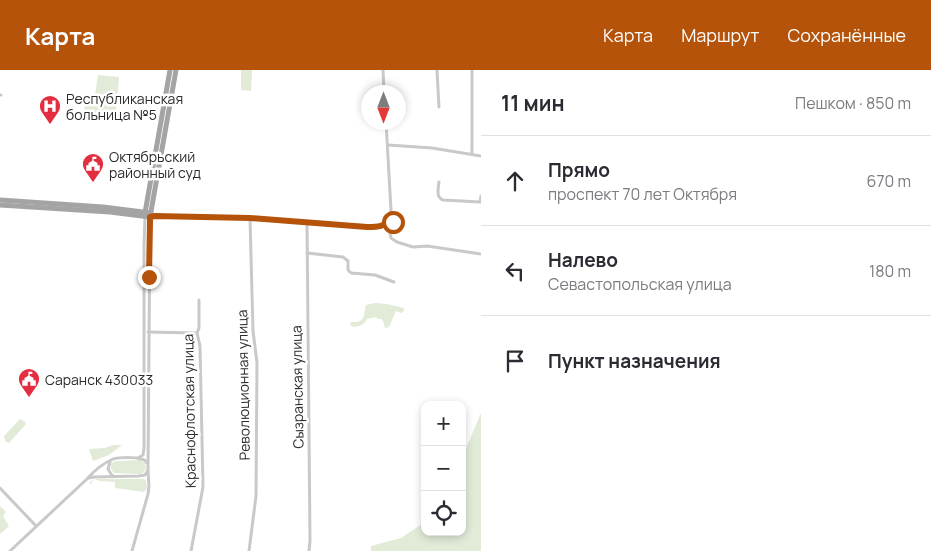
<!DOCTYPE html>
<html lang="ru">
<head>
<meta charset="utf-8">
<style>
  body { margin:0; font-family:Manrope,sans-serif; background:#f2f2f3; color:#2b2b33 }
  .controls { position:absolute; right:15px; bottom:15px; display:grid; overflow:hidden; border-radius:10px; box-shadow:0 2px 8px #0003 }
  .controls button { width:45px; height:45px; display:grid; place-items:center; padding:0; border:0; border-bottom:1px solid #e1e1e2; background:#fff; color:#2b2b33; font:25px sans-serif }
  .compass { position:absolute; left:361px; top:15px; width:45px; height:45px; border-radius:50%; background:#fff; box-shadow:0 2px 8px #0003; rotate:180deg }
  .stop { position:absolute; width:15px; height:15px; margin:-11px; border:4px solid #b45309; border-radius:50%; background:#fff }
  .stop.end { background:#b45309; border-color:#fff; box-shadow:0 1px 5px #0008 }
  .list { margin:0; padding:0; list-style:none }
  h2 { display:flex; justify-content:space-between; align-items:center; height:65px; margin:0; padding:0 20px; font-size:21px }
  h2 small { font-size:16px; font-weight:400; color:#7c7c81 }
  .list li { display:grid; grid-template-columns:32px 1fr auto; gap:15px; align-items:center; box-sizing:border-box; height:90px; padding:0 20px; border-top:1px solid #e1e1e2 }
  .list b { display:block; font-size:19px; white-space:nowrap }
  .list p { margin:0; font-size:16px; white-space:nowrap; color:#7c7c81 }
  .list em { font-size:16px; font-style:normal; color:#7c7c81 }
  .icon { flex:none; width:28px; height:28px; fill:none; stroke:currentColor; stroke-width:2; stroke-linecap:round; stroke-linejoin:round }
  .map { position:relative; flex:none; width:481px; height:481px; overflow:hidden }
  header { display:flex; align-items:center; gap:30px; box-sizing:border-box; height:70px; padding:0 25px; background:#b45309; color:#fff }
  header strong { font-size:24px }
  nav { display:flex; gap:28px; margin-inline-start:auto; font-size:18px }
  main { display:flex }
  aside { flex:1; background:#fff }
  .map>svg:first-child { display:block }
</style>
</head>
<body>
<header>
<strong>Карта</strong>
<nav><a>Карта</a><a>Маршрут</a><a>Сохранённые</a></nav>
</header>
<main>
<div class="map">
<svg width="481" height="481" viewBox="0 0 481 481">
  <rect width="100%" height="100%" fill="#fff"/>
  <g fill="#e2ead8">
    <polygon points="241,0 252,0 251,21 241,20"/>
    <polygon points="98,5 119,7 116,42 84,42 86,25 95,25"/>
    <path d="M375,233L387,234L404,238V240L403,242L401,243L396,241L389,257L385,258L383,251L381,249H378L376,247L367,249C364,256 359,256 353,257L350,254L351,252C366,253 363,246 366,235Z"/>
    <polygon points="481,343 481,481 371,481 371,476 401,468 425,452 425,462 462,462 462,388"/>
    <path d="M20,349L25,352L26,354L9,373C5,372 5,370 4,366Z"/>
    <polygon points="113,375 122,375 109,385 93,391 89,379 105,378"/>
    <polygon points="140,390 145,393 146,398 143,403 140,404 114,403 111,399 111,394 115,391"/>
    <polygon points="94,409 91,414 89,413 94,409 144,409 146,411 147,418 144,422 115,418 115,412 100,411"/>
    <polygon points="0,436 6,442 3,446 9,456 0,464"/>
  </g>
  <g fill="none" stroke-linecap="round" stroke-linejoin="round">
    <g stroke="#c9c9c9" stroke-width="3">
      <polyline points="383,0 384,22"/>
      <polyline points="437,0 439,37"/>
      <polyline points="0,25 1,25"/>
      <polyline points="388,75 432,78 481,86"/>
      <polyline points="472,84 472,0"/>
      <path d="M439,112C438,120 436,127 443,130L480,132L481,126"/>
      <polyline points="390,148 393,152 390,164 391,168 397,172 413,177 427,176 481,184"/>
      <polyline points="307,152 310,471 309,481"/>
      <polyline points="307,183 343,187 348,191 348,200 351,203 375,205 394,212"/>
      <polyline points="148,262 197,263"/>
      <polyline points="138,388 143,385 144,378 144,176 145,147"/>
      <polyline points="110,392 108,399 111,404 113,406"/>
      <polyline points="88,408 94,407 139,406 145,405 148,400 150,147 155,146 250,148 367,157 381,157 388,151 391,140 386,52"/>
      <polyline points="0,418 36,456"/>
      <path d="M10,481L88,408C94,401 104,393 113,389C119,387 136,387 141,389C145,390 145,390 147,393"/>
      <polyline points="132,481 148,424 149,416 148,401"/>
      <polyline points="191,481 203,417 200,276 197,263 199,258 199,230"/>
      <polyline points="249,481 256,426 257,293 253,261 250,148"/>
    </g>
    <g stroke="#a4a4a4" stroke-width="5">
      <polyline points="0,130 103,137 151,143"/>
      <polyline points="0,135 110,142 150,147 176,0"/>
      <polyline points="145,143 170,0"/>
    </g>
  </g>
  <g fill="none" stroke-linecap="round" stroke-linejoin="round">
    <path stroke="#b45309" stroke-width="6" d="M149,207L150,151V147L155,146L250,148L367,157C377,157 386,157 390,148L393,152"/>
  </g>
  <defs>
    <g id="hospital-pin" transform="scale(1.125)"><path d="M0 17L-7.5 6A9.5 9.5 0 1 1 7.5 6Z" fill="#e32d41" stroke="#fff"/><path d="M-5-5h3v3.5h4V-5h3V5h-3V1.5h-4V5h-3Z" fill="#fff"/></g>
    <g id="civic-pin" transform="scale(1.125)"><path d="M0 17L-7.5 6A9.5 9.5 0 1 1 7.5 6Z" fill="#e32d41" stroke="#fff"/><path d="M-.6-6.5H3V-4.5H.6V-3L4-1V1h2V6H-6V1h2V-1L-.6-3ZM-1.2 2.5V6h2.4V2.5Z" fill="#fff"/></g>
  </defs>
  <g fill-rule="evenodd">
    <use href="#hospital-pin" x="50" y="36"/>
    <use href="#civic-pin" x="93" y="94"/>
    <use href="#civic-pin" x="29" y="309"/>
  </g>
  <g text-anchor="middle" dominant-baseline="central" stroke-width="5" stroke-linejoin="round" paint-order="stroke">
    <g font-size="14" fill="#2c2c2c" stroke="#fff" text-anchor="start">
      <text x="66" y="28">Республиканская<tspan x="66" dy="16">больница №5</tspan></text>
      <text x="109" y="86">Октябрьский<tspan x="109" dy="16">районный суд</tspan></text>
      <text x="45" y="309">Саранск 430033</text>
    </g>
    <g font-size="14" fill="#2c2c2c" stroke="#fff">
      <text transform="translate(243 315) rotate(-91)">Революционная улица</text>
      <text transform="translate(297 317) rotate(-91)">Сызранская улица</text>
      <text transform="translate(189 341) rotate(-91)">Краснофлотская улица</text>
    </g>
  </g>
</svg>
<div class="controls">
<button>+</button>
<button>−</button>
<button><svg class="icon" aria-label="locate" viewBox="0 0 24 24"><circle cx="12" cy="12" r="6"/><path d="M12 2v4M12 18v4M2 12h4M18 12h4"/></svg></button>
</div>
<svg class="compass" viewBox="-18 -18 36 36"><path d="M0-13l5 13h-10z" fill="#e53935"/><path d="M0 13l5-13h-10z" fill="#7c7c81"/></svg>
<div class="stop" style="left:393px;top:152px"></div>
<div class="stop end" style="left:149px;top:207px"></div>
</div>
<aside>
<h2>11 мин<small>Пешком · 850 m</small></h2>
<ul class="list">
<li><svg class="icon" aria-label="ahead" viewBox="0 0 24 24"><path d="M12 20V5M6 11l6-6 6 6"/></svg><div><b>Прямо</b><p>проспект 70 лет Октября</p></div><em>670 m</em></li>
<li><svg class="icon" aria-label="left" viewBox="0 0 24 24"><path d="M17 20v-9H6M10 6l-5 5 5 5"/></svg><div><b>Налево</b><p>Севастопольская улица</p></div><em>180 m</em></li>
<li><svg class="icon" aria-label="arrive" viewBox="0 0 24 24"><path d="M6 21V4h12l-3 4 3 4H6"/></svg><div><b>Пункт назначения</b></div></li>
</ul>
</aside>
</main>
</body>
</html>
